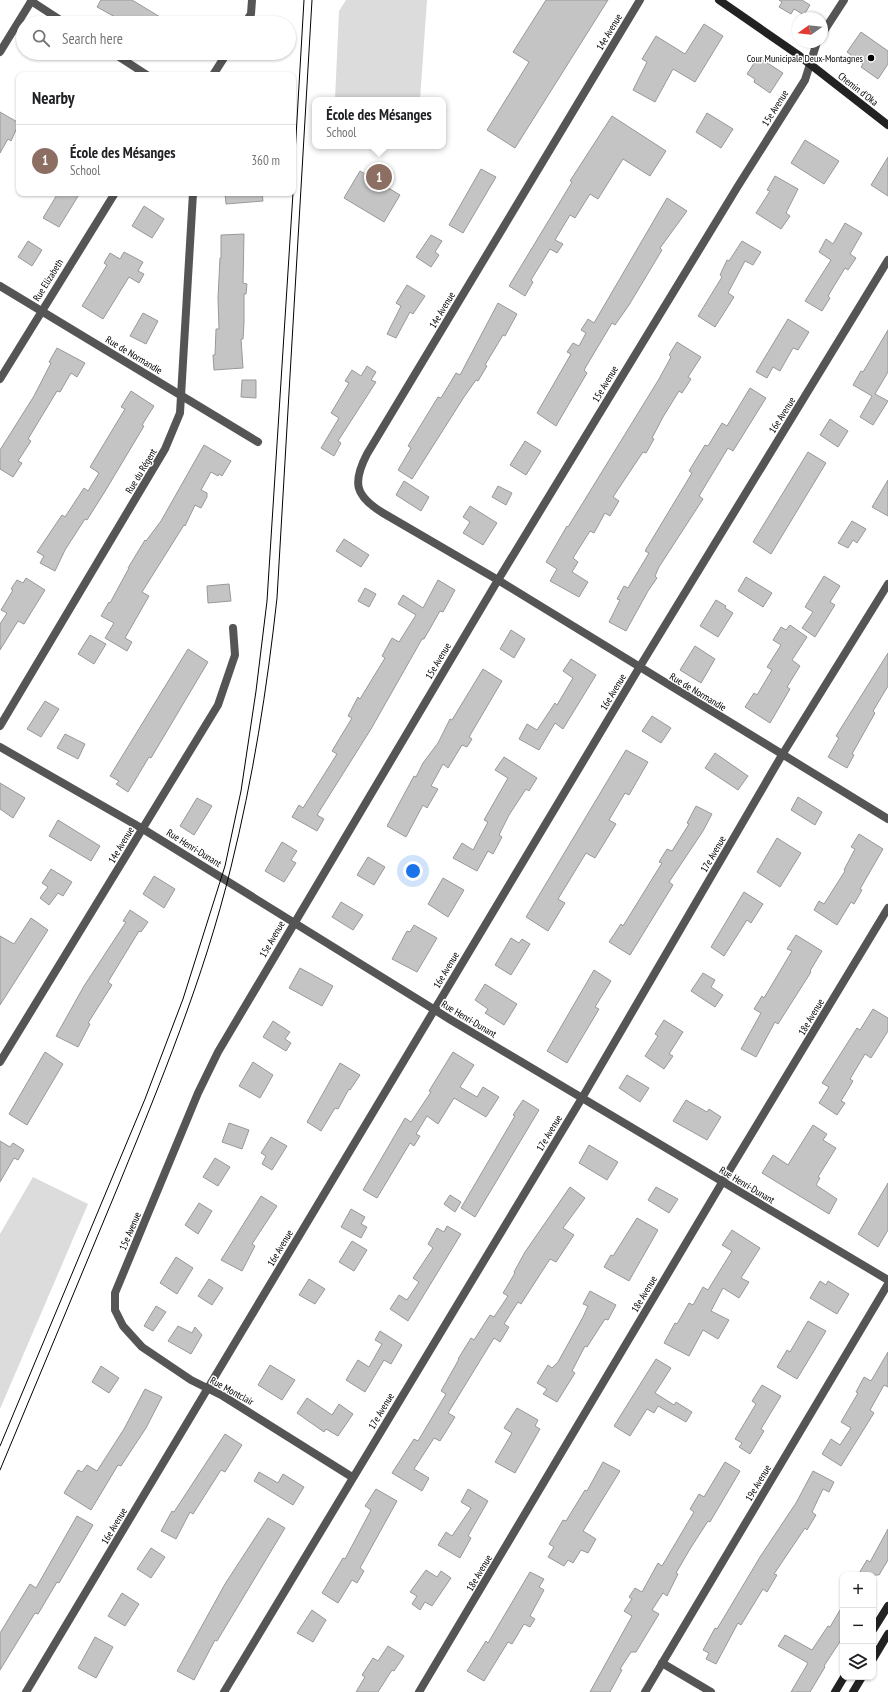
<!DOCTYPE html>
<html lang="en">
<head>
<meta charset="utf-8">
<style>
  body { margin:0; font-family:"PT Sans Narrow",sans-serif; background:#f2f2f2; color:#202124 }
  .controls { position:absolute; right:12px; bottom:12px; display:grid; overflow:hidden; border-radius:8px; box-shadow:0 1px 3px #0004 }
  .controls button { width:36px; height:36px; display:grid; place-items:center; padding:0; border:0; border-bottom:1px solid #e0e0e0; background:#fff; color:#202124; font:20px sans-serif }
  .compass { position:absolute; left:792px; top:12px; width:36px; height:36px; border-radius:50%; background:#fff; box-shadow:0 1px 3px #0004; rotate:255deg }
  .you { position:absolute; left:413px; top:871px; width:14px; height:14px; margin:-10px; border:3px solid #fff; border-radius:50%; background:#1a73e8; box-shadow:0 0 0 6px #1a73e833 }
  .badge { display:grid; place-items:center; width:26px; height:26px; border-radius:50%; background:#2563eb; color:#fff; font-size:13px; font-weight:700 }
  .pin { position:absolute; translate:-50% -50%; border:2px solid #fff; box-shadow:0 1px 4px #0006 }
  .popup { position:absolute; left:312px; top:97px; width:134px; height:52px; box-sizing:border-box; display:grid; place-content:center; border-radius:8px; background:#fff; filter:drop-shadow(0 1px 3px #0005); font-size:13px; white-space:nowrap; color:#757577 }
  .popup b { font-size:15px; color:#202124 }
  .popup::after { content:''; position:absolute; left:50%; top:100%; margin-left:-8px; border:8px solid transparent; border-top-color:#fff }
  .list { margin:0; padding:0; list-style:none }
  h2 { display:flex; justify-content:space-between; align-items:center; height:52px; margin:0; padding:0 16px; font-size:17px }
  h2 small { font-size:13px; font-weight:400; color:#757577 }
  .list li { display:grid; grid-template-columns:26px 1fr auto; gap:12px; align-items:center; box-sizing:border-box; height:72px; padding:0 16px; border-top:1px solid #e0e0e0 }
  .list b { display:block; font-size:15px; white-space:nowrap }
  .list p { margin:0; font-size:13px; white-space:nowrap; color:#757577 }
  .list em { font-size:13px; font-style:normal; color:#757577 }
  .icon { flex:none; width:22px; height:22px; fill:none; stroke:currentColor; stroke-width:2; stroke-linecap:round; stroke-linejoin:round }
  .map { position:relative; flex:none; width:888px; height:1692px; overflow:hidden }
  .search { position:absolute; background:#fff; box-shadow:0 1px 3px #0004; left:16px; top:16px; width:280px; height:44px; display:flex; align-items:center; gap:10px; box-sizing:border-box; padding:0 14px; border-radius:22px; color:#757577; font-size:15px }
  .panel { position:absolute; background:#fff; box-shadow:0 1px 3px #0004; left:16px; top:72px; width:280px; height:124px; border-radius:8px }
  .map>svg:first-child { display:block }
</style>
</head>
<body>
<div class="map">
<svg width="888" height="1692" viewBox="0 0 888 1692">
  <rect width="100%" height="100%" fill="#fff"/>
  <g fill="#dcdcdc">
    <polygon points="346,0 427,0 420,100 335,100 339,11"/>
    <polygon points="33,1177 88,1204 0,1409 0,1234"/>
  </g>
  <g fill="#c4c4c4" stroke="#999">
    <polygon points="101,0 132,0 170,23 126,23 97,7"/>
    <polygon points="546,0 608,0 515,148 487,130 529,62 513,52"/>
    <polygon points="779,0 802,0 810,5 804,15 794,9 791,14 779,7 782,2"/>
    <polygon points="704,24 723,36 695,82 673,69 655,102 633,90 647,62 642,59 656,36 685,54"/>
    <polygon points="861,32 888,51 888,64 878,79 861,67 863,64 847,52"/>
    <polygon points="758,57 783,73 770,93 754,82 755,79 747,74"/>
    <polygon points="0,112 19,123 11,141 8,139 0,153"/>
    <polygon points="707,113 733,129 721,148 696,132"/>
    <polygon points="612,116 666,151 650,176 623,159 598,199 590,194 575,218 570,215 555,240 563,244 557,253 550,249 531,280 533,282 525,296 509,286 572,182 570,181"/>
    <polygon points="805,140 839,161 824,184 791,163"/>
    <polygon points="888,157 888,196 871,185"/>
    <polygon points="481,169 496,177 463,233 449,225"/>
    <polygon points="360,171 400,195 384,222 344,198"/>
    <polygon points="775,176 798,189 786,213 790,216 781,229 756,213 770,191 767,190"/>
    <polygon points="58,193 80,193 59,227 43,218"/>
    <polygon points="225,193 262,193 263,201 226,204"/>
    <polygon points="667,198 687,211 660,248 662,250 629,305 615,325 612,323 584,370 587,373 556,426 537,413 571,354 567,352 573,343 579,346 586,333 581,330 588,319 594,323"/>
    <polygon points="144,206 164,219 152,238 132,226"/>
    <polygon points="845,223 862,233 850,254 856,258 848,270 845,268 828,296 830,298 822,311 805,301 831,260 819,252 826,239 833,244"/>
    <polygon points="244,234 243,283 247,284 246,294 244,294 244,323 243,339 241,339 243,368 214,370 213,355 215,355 216,329 219,329 218,298 220,258 221,258 221,235"/>
    <polygon points="431,235 442,241 435,252 439,255 431,267 416,257"/>
    <polygon points="28,241 42,250 32,266 18,257"/>
    <polygon points="742,241 761,252 753,265 745,261 728,293 734,297 715,327 698,316 722,277 720,275 727,260 729,261"/>
    <polygon points="124,252 143,262 138,271 144,274 139,283 129,277 103,319 82,306 107,265 104,263 110,253 120,259"/>
    <polygon points="407,285 425,296 413,314 410,312 396,338 387,334 401,306 396,303"/>
    <polygon points="498,303 517,314 505,336 503,335 485,365 487,366 478,381 476,380 464,397 412,479 398,470 411,448 408,446 438,397 441,398 456,373 460,375"/>
    <polygon points="143,313 158,321 146,344 130,336"/>
    <polygon points="788,319 809,332 798,350 793,348 780,371 773,367 767,378 756,372"/>
    <polygon points="888,330 888,372 875,394 888,401 873,425 860,417 872,396 853,385 861,371 863,372"/>
    <polygon points="677,342 701,357 688,377 691,379 682,393 679,391 663,417 652,438 654,439 646,453 643,452 613,497 619,501 610,516 605,513 594,533 590,531 573,558 578,562 572,572 588,582 579,597 550,581 557,569 546,562 567,526 568,527 659,379 671,357 669,355"/>
    <polygon points="57,348 85,363 77,377 71,373 60,392 57,391 28,439 31,441 18,461 22,463 13,477 0,469 0,450 34,396 51,363 49,362"/>
    <polygon points="367,366 376,372 371,380 376,382 338,441 341,443 334,456 321,448 339,418 331,413 349,383 345,381 352,370 361,376"/>
    <polygon points="242,380 256,380 256,398 241,397"/>
    <polygon points="750,388 766,398 733,451 728,448 699,496 703,499 659,567 655,576 657,578 648,591 626,631 609,622 620,600 617,599 624,586 628,588 649,553 645,551 692,473 689,471 705,445 708,446 722,423 727,426"/>
    <polygon points="131,391 154,406 142,425 144,426 104,493 87,520 85,519 65,550 55,571 40,563 44,556 37,552 62,515 65,517 84,488 88,491 99,473 90,467 125,409 121,407"/>
    <polygon points="830,419 848,431 838,447 820,435"/>
    <polygon points="525,441 541,451 526,475 510,465"/>
    <polygon points="204,445 231,461 222,476 219,474 218,476 211,472 201,490 207,493 207,497 201,508 195,505 185,526 184,525 142,592 149,596 125,638 132,642 127,651 105,638 114,623 101,616 109,602 110,603 129,568 128,568 145,540 146,541 161,521"/>
    <polygon points="808,452 826,463 771,554 753,542"/>
    <polygon points="888,480 888,516 872,507"/>
    <polygon points="404,481 429,497 421,511 396,495"/>
    <polygon points="498,486 512,493 506,505 492,497"/>
    <polygon points="470,506 497,523 483,545 463,533 470,522 463,517"/>
    <polygon points="852,521 866,529 857,543 853,540 848,548 838,543"/>
    <polygon points="344,539 369,555 361,567 336,551"/>
    <polygon points="824,576 840,586 830,602 835,605 815,637 802,628 813,612 805,607"/>
    <polygon points="746,577 772,593 763,607 738,591"/>
    <polygon points="26,578 45,590 24,624 18,621 0,650 0,624 7,613 1,610 13,590 11,589 17,580 23,583"/>
    <polygon points="438,580 455,590 443,612 440,611 424,639 422,639 371,729 317,815 324,819 317,831 292,817 299,805 303,808 337,754 332,751 352,718 348,716 358,697 360,699 385,658 382,656 392,638 399,642 416,615 398,604 403,595 423,608"/>
    <polygon points="229,584 231,601 208,603 207,586"/>
    <polygon points="365,588 376,594 369,607 358,601"/>
    <polygon points="716,600 726,606 725,608 733,613 718,637 700,626"/>
    <polygon points="790,625 807,637 792,660 800,666 787,687 790,689 770,723 745,707 754,693 757,695 772,670 767,667 781,645 773,640 781,627 786,630"/>
    <polygon points="511,630 525,639 514,658 500,649"/>
    <polygon points="90,635 106,644 94,664 78,654"/>
    <polygon points="695,646 715,659 701,683 680,670"/>
    <polygon points="188,649 208,662 151,758 149,757 128,792 116,784 119,781 110,776"/>
    <polygon points="888,653 888,686 873,711 875,713 852,754 854,755 847,768 828,757 839,738 836,736"/>
    <polygon points="571,659 596,675 563,729 555,723 539,750 519,739 527,724 537,730 555,703 557,705 573,678 563,671"/>
    <polygon points="483,669 502,681 469,737 472,739 467,747 462,745 448,768 443,764 431,786 438,789 427,808 423,805 406,837 387,826 414,776 416,777 423,763 438,743 450,719 452,720"/>
    <polygon points="45,701 59,709 41,737 27,729"/>
    <polygon points="652,716 671,728 661,743 642,731"/>
    <polygon points="65,734 85,744 78,759 57,748"/>
    <polygon points="626,750 648,762 629,795 625,793 609,820 616,824 595,858 586,853 558,899 565,903 548,931 526,917"/>
    <polygon points="715,753 748,776 738,790 705,768"/>
    <polygon points="504,757 537,778 529,791 526,789 509,815 499,835 502,837 493,854 488,851 477,871 453,858 462,843 473,850 488,822 484,820 508,778 495,770"/>
    <polygon points="0,783 25,798 13,818 0,809"/>
    <polygon points="798,797 822,812 815,825 791,810"/>
    <polygon points="197,798 212,806 194,835 180,826"/>
    <polygon points="696,806 712,814 703,831 669,882 673,885 630,955 609,942 621,924 623,926 662,863 659,862 667,849 672,851 689,824 687,823"/>
    <polygon points="58,820 100,846 91,861 49,836"/>
    <polygon points="859,834 883,849 860,889 862,890 854,904 851,902 837,925 814,910 819,901 824,904 845,871 844,870 855,849 851,847"/>
    <polygon points="777,838 801,853 780,887 757,872"/>
    <polygon points="282,842 297,851 291,860 296,863 284,882 265,871"/>
    <polygon points="368,857 385,867 374,885 357,875"/>
    <polygon points="51,869 72,882 63,896 58,893 49,905 40,898 48,887 42,883"/>
    <polygon points="154,876 175,889 164,908 143,894"/>
    <polygon points="443,878 464,890 448,917 428,904"/>
    <polygon points="744,892 763,904 751,923 747,920 724,956 711,947"/>
    <polygon points="341,902 363,915 353,930 332,917"/>
    <polygon points="130,910 148,922 141,932 139,931 108,982 112,985 88,1023 90,1024 78,1047 56,1036 84,986 126,922 123,921"/>
    <polygon points="31,918 48,930 0,1005 0,936 14,944"/>
    <polygon points="414,925 437,938 417,972 392,959 407,931 410,932"/>
    <polygon points="796,935 822,951 810,971 811,972 778,1024 775,1022 756,1057 741,1049 761,1013 754,1009 762,996 764,998 792,951 787,949"/>
    <polygon points="511,938 519,943 522,939 530,944 511,975 495,965"/>
    <polygon points="300,968 333,986 322,1006 289,988"/>
    <polygon points="594,970 611,981 595,1007 599,1009 567,1063 547,1051"/>
    <polygon points="703,973 715,980 711,987 723,995 715,1007 691,991"/>
    <polygon points="485,984 517,1004 504,1025 485,1013 488,1009 475,1000"/>
    <polygon points="873,1009 888,1018 888,1031 871,1058 865,1054 850,1079 853,1081 841,1101 845,1103 837,1115 819,1103 829,1087 822,1083 857,1028 860,1030"/>
    <polygon points="664,1020 683,1032 669,1054 673,1056 664,1069 645,1056 658,1036 655,1034"/>
    <polygon points="273,1021 290,1032 285,1039 291,1043 286,1051 263,1037"/>
    <polygon points="45,1052 63,1064 27,1125 9,1114"/>
    <polygon points="453,1052 474,1065 460,1087 477,1097 483,1087 499,1097 486,1117 454,1098 438,1124 427,1116 416,1134 420,1136 414,1146 410,1143 377,1198 363,1190 405,1118 411,1122 431,1092 429,1091"/>
    <polygon points="253,1062 273,1075 260,1098 239,1086"/>
    <polygon points="340,1063 360,1075 350,1090 349,1089 338,1109 335,1108 321,1131 307,1122"/>
    <polygon points="627,1075 649,1088 640,1102 619,1088"/>
    <polygon points="523,1100 539,1110 475,1217 461,1208 515,1116 513,1115"/>
    <polygon points="686,1100 707,1112 709,1109 721,1117 707,1140 673,1121"/>
    <polygon points="229,1123 249,1130 242,1149 222,1142"/>
    <polygon points="813,1125 827,1134 823,1140 836,1148 818,1177 820,1178 816,1185 837,1199 829,1214 762,1173 773,1155 788,1165"/>
    <polygon points="271,1137 287,1146 272,1170 262,1164 266,1156 261,1153"/>
    <polygon points="0,1141 10,1147 13,1143 24,1150 18,1160 14,1158 0,1182"/>
    <polygon points="589,1145 618,1162 607,1180 579,1163"/>
    <polygon points="215,1158 230,1167 218,1186 203,1177"/>
    <polygon points="888,1183 888,1230 878,1247 858,1234"/>
    <polygon points="570,1187 585,1198 563,1228 574,1235 556,1262 550,1259 521,1304 518,1302 504,1324 509,1327 500,1342 494,1338 448,1413 455,1417 440,1441 434,1438 414,1469 429,1478 422,1491 392,1473 414,1439 418,1441 446,1394 441,1391 459,1359 458,1359 471,1338 474,1340 490,1315 494,1317 508,1296 503,1293 515,1273 514,1272 525,1252"/>
    <polygon points="656,1187 678,1199 669,1213 648,1200"/>
    <polygon points="450,1195 461,1202 455,1212 444,1204"/>
    <polygon points="261,1196 277,1206 252,1244 255,1246 242,1271 221,1260"/>
    <polygon points="199,1203 212,1211 198,1234 185,1225"/>
    <polygon points="351,1209 365,1217 361,1224 367,1227 361,1238 341,1227"/>
    <polygon points="637,1218 658,1230 629,1281 604,1267 611,1255 613,1256"/>
    <polygon points="447,1226 461,1234 408,1321 390,1309 399,1295 407,1300 419,1282 413,1278 433,1248 428,1244 437,1228 444,1232"/>
    <polygon points="732,1230 760,1248 741,1278 749,1282 739,1298 723,1288 711,1311 729,1320 718,1339 703,1330 689,1356 664,1343 675,1323 677,1324 689,1303 693,1305 703,1287 708,1290 732,1251 722,1245"/>
    <polygon points="352,1241 367,1250 354,1271 339,1262"/>
    <polygon points="176,1257 193,1268 177,1294 160,1283"/>
    <polygon points="209,1279 223,1288 212,1305 198,1296"/>
    <polygon points="309,1279 325,1289 315,1304 299,1295"/>
    <polygon points="820,1281 826,1285 828,1281 849,1294 837,1314 810,1298"/>
    <polygon points="590,1291 616,1305 608,1320 605,1319 587,1347 585,1346 572,1371 575,1373 557,1402 543,1394 547,1389 537,1383 548,1365 552,1368 558,1362 583,1317 588,1306 583,1304"/>
    <polygon points="156,1306 166,1312 153,1331 144,1326"/>
    <polygon points="808,1321 826,1331 797,1379 777,1367 787,1350 790,1352"/>
    <polygon points="178,1326 192,1333 195,1327 202,1335 191,1354 168,1341"/>
    <polygon points="380,1331 402,1345 391,1364 384,1360 365,1392 346,1380 358,1360 369,1367 382,1344 375,1340"/>
    <polygon points="888,1352 888,1387 884,1385 870,1410 874,1413 841,1466 822,1454 831,1439 840,1445 851,1428 841,1422 858,1393 856,1392 864,1377 871,1381"/>
    <polygon points="656,1359 671,1368 655,1393 674,1405 676,1402 692,1412 686,1422 658,1406 654,1413 647,1409 630,1436 614,1426"/>
    <polygon points="270,1365 295,1380 282,1400 258,1385"/>
    <polygon points="101,1366 119,1378 109,1393 92,1382"/>
    <polygon points="762,1385 781,1396 761,1429 764,1431 750,1454 739,1447 742,1443 735,1439 756,1404 752,1401"/>
    <polygon points="145,1389 162,1397 146,1428 121,1466 118,1465 91,1510 64,1493 78,1470 82,1472 87,1465 97,1471 124,1429"/>
    <polygon points="307,1398 332,1415 339,1404 353,1414 338,1436 326,1429 324,1432 297,1413"/>
    <polygon points="517,1408 538,1420 535,1426 540,1429 515,1473 495,1462 512,1433 504,1428"/>
    <polygon points="225,1434 242,1445 225,1472 221,1470 193,1514 190,1512 176,1539 161,1531 172,1511 174,1512"/>
    <polygon points="603,1462 620,1471 583,1531 596,1539 588,1553 581,1550 573,1563 568,1560 564,1566 548,1557 554,1547 549,1544 563,1520 566,1521 585,1490 587,1491"/>
    <polygon points="725,1462 740,1471 710,1522 708,1521 690,1549 676,1573 678,1574 667,1596 663,1593 652,1610 659,1614 636,1652 631,1652 620,1669 622,1670 610,1692 590,1692 632,1616 624,1611 632,1599 629,1597 635,1588 642,1592 658,1563 662,1566 694,1512 690,1509 699,1494 704,1497"/>
    <polygon points="813,1471 834,1482 829,1492 823,1489 812,1512 816,1515 807,1530 805,1528 774,1574 777,1575 767,1592 763,1589 741,1625 738,1623 716,1664 706,1659 709,1653 703,1650 715,1628 717,1629 760,1557 796,1503"/>
    <polygon points="259,1472 278,1483 283,1474 304,1487 293,1505 254,1481"/>
    <polygon points="376,1489 397,1501 360,1568 364,1571 357,1583 352,1580 338,1603 322,1593 343,1558 345,1559 371,1510 365,1506"/>
    <polygon points="468,1489 488,1501 468,1536 471,1538 460,1558 438,1545 446,1532 452,1536 471,1508 461,1502"/>
    <polygon points="77,1516 93,1525 59,1583 57,1582 38,1614 35,1613 0,1670 0,1633 30,1584 36,1588"/>
    <polygon points="268,1518 285,1528 217,1641 215,1640 194,1680 177,1671 225,1584"/>
    <polygon points="888,1529 888,1560 879,1575 858,1575 867,1560 870,1562"/>
    <polygon points="151,1548 165,1557 151,1578 137,1569"/>
    <polygon points="426,1570 437,1577 441,1571 451,1578 432,1606 425,1602 420,1610 412,1604 417,1596 410,1592"/>
    <polygon points="530,1572 544,1579 539,1587 544,1590 530,1616 535,1619 530,1627 524,1624 512,1644 508,1642 484,1681 467,1671 486,1641 488,1643"/>
    <polygon points="122,1593 139,1604 125,1626 108,1616"/>
    <polygon points="843,1605 843,1637 824,1666 825,1667 810,1692 791,1692 808,1663 778,1646 785,1635 812,1650 828,1626 830,1627"/>
    <polygon points="312,1610 326,1620 313,1642 297,1633"/>
    <polygon points="95,1637 113,1647 96,1678 78,1668"/>
    <polygon points="388,1646 404,1656 394,1671 392,1670 378,1692 356,1692 365,1677 362,1675 373,1658 378,1661"/>
  </g>
  <g fill="none" stroke-linecap="round" stroke-linejoin="round">
    <g stroke="#555" stroke-width="8">
      <path d="M640,0L367,454C352,483 355,496 383,513L498,580L888,819"/>
      <polyline points="31,1 65,23"/>
      <polyline points="245,23 251,14 252,0"/>
      <polyline points="822,34 844,0"/>
      <polyline points="0,52 32,0"/>
      <polyline points="113,53 147,75"/>
      <polyline points="213,75 227,53"/>
      <polyline points="0,286 258,442"/>
      <polyline points="0,379 115,193"/>
      <polyline points="0,726 165,449 180,413 193,193"/>
      <polyline points="0,747 143,829 451,1020 888,1280"/>
      <polyline points="0,1062 218,705 235,655 233,628"/>
      <polyline points="352,1477 223,1396 191,1380 142,1347 123,1326 115,1310 115,1293 198,1093 218,1052 498,580 738,186 805,80 817,42"/>
      <polyline points="662,1663 711,1692"/>
      <polyline points="26,1692 639,668 888,260"/>
      <polyline points="224,1692 582,1098 782,755 888,584"/>
      <polyline points="419,1692 723,1181 888,908"/>
      <polyline points="645,1692 888,1284"/>
    </g>
    <g stroke="#222" stroke-width="8">
      <polyline points="719,0 797,54 888,125"/>
      <polyline points="873,1630 888,1606"/>
      <polyline points="873,1659 888,1634"/>
      <polyline points="835,1692 844,1677"/>
      <polyline points="853,1692 862,1677"/>
    </g>
    <g stroke="#000" stroke-width="1">
      <polyline points="293,188 304,0"/>
      <polyline points="0,1446 145,1099 183,999 225,866 241,791 256,691 267,601 293,193"/>
      <path d="M0,1470C39,1377 78,1283 117,1189C160,1084 204,978 231,867C253,778 267,689 277,598L312,0"/>
    </g>
  </g>
  <circle fill="#000" stroke="#fff" stroke-width="1.5" cx="871" cy="58" r="4"/>
  <g text-anchor="middle" dominant-baseline="central" stroke-width="3" stroke-linejoin="round" paint-order="stroke">
    <g font-size="10" fill="#000" stroke="#fff">
      <text transform="translate(609 32) rotate(-59)">14e Avenue</text>
      <text transform="translate(858 89) rotate(38)">Chemin d'Oka</text>
      <text transform="translate(775 108) rotate(-58)">15e Avenue</text>
      <text transform="translate(48 280) rotate(-58)">Rue Elizabeth</text>
      <text transform="translate(442 310) rotate(-59)">14e Avenue</text>
      <text transform="translate(134 355) rotate(31)">Rue de Normandie</text>
      <text transform="translate(605 384) rotate(-59)">15e Avenue</text>
      <text transform="translate(782 415) rotate(-58)">16e Avenue</text>
      <text transform="translate(141 471) rotate(-59)">Rue du Régent</text>
      <text transform="translate(438 661) rotate(-59)">15e Avenue</text>
      <text transform="translate(613 692) rotate(-59)">16e Avenue</text>
      <text transform="translate(698 692) rotate(31)">Rue de Normandie</text>
      <text transform="translate(121 845) rotate(-59)">14e Avenue</text>
      <text transform="translate(194 848) rotate(32)">Rue Henri-Dunant</text>
      <text transform="translate(713 854) rotate(-60)">17e Avenue</text>
      <text transform="translate(272 939) rotate(-60)">15e Avenue</text>
      <text transform="translate(446 970) rotate(-59)">16e Avenue</text>
      <text transform="translate(811 1017) rotate(-59)">18e Avenue</text>
      <text transform="translate(469 1019) rotate(31)">Rue Henri-Dunant</text>
      <text transform="translate(549 1133) rotate(-59)">17e Avenue</text>
      <text transform="translate(747 1185) rotate(31)">Rue Henri-Dunant</text>
      <text transform="translate(130 1231) rotate(-67)">15e Avenue</text>
      <text transform="translate(280 1248) rotate(-59)">16e Avenue</text>
      <text transform="translate(644 1294) rotate(-59)">18e Avenue</text>
      <text transform="translate(232 1391) rotate(29)">Rue Montclair</text>
      <text transform="translate(381 1411) rotate(-59)">17e Avenue</text>
      <text transform="translate(758 1483) rotate(-59)">19e Avenue</text>
      <text transform="translate(114 1526) rotate(-59)">16e Avenue</text>
      <text transform="translate(479 1573) rotate(-59)">18e Avenue</text>
    </g>
    <g font-size="10" fill="#000" stroke="#fff" text-anchor="end">
      <text x="863" y="58">Cour Municipale Deux-Montagnes</text>
    </g>
  </g>
</svg>
<div class="controls">
<button>+</button>
<button>−</button>
<button><svg class="icon" aria-label="layers" viewBox="0 0 24 24"><path d="M12 4l9 5-9 5-9-5zM3 14l9 5 9-5"/></svg></button>
</div>
<svg class="compass" viewBox="-18 -18 36 36"><path d="M0-13l5 13h-10z" fill="#e53935"/><path d="M0 13l5-13h-10z" fill="#757577"/></svg>
<div class="you"></div>
<div class="pin badge" style="left:379px;top:177px;background:#8d6e63">1</div>
<div class="popup"><b>École des Mésanges</b>School</div>
<div class="search"><svg class="icon" aria-label="search" viewBox="0 0 24 24"><circle cx="10" cy="10" r="6"/><path d="M15 15l6 6"/></svg>Search here</div>
<section class="panel">
<h2>Nearby<small></small></h2>
<ul class="list">
<li><span class="badge" style="background:#8d6e63">1</span><div><b>École des Mésanges</b><p>School</p></div><em>360 m</em></li>
</ul>
</section>
</div>
</body>
</html>
